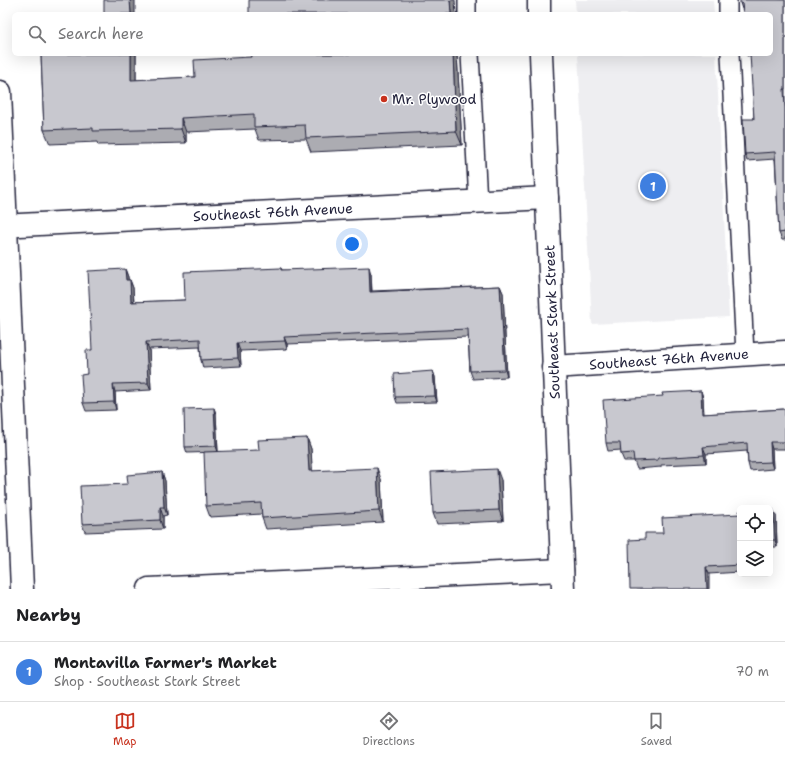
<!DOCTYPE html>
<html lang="en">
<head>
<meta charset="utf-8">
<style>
  body { margin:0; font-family:"Shantell Sans",sans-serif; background:#f6f6f6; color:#202124 }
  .controls { position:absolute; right:12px; bottom:12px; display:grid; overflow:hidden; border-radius:6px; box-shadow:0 4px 16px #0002 }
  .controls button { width:36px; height:36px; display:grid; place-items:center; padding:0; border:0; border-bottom:1px solid #e0e0e0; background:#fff; color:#202124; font:20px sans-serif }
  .you { position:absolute; left:352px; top:244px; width:14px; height:14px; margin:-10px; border:3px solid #fff; border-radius:50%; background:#1a73e8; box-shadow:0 0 0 6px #1a73e833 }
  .badge { display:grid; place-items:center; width:26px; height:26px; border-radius:50%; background:#c8321e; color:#fff; font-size:13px; font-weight:700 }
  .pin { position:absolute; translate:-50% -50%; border:2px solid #fff; box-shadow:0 1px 4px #0006 }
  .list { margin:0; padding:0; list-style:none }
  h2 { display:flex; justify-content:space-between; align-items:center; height:52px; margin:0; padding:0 16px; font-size:17px }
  h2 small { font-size:13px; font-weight:400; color:#757577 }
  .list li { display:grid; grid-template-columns:26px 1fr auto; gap:12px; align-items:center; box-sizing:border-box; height:60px; padding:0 16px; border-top:1px solid #e0e0e0 }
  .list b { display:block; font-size:15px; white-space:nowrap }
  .list p { margin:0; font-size:13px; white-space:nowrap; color:#757577 }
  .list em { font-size:13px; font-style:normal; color:#757577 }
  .icon { flex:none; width:22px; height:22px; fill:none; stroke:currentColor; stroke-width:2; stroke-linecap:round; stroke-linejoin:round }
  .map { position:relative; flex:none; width:785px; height:589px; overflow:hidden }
  .search { position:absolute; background:#fff; box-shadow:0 4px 16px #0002; left:12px; right:12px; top:12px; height:44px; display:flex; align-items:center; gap:10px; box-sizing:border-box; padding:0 14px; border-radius:6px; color:#757577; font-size:15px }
  .sheet { height:112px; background:#fff }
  nav { display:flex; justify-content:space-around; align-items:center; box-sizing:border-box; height:56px; border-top:1px solid #e0e0e0; background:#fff; font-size:11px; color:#757577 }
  nav a { display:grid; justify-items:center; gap:2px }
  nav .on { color:#c8321e }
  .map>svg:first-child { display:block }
</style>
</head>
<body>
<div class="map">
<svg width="785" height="589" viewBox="0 0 785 589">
  <rect width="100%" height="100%" fill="#fff"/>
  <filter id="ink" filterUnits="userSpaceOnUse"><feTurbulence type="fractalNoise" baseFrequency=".025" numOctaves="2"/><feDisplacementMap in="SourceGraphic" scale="8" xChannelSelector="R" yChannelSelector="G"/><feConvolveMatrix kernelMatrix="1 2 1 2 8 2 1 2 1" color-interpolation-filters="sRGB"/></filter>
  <g filter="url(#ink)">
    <g fill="#eeeef1">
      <polygon points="575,0 713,0 714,14 576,14"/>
      <polygon points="578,54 716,54 729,317 592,324"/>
    </g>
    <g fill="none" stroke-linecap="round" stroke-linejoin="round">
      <g stroke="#22223b" stroke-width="20">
        <g id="service">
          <polyline points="467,0 467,14"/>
          <polyline points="728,0 728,14"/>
          <polyline points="470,54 478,202"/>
          <polyline points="730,54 745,354"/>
        </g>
      </g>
      <g stroke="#22223b" stroke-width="25">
        <g id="minor">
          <polyline points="0,92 22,589"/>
          <polyline points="0,226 547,198"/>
          <polyline points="553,367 785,352"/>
          <polyline points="149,589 562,570"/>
        </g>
      </g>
      <g stroke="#22223b" stroke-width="25">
        <g id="secondary">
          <polyline points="539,0 539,14"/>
          <polyline points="541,54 563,589"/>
        </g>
      </g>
      <use href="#service" stroke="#fff" stroke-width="17"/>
      <use href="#minor" stroke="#fff" stroke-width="22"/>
      <use href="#secondary" stroke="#fff" stroke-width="22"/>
    </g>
    <g fill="#acacb2" stroke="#22223b">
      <polygon points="785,0 785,240 782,240 779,233 775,159 747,161 745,154 754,119 751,55 747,56 746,54 771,54 742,9 740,3"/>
      <polygon points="41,54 136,54 136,80 195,77 251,57 251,54 457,54 462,145 311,152 306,139 259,140 255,129 186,132 186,143 98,145 97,142 50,144 44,130"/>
      <polygon points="281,268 282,270 371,274 372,291 500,286 503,293 507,377 473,379 470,371 468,337 287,344 287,349 240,351 241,366 203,368 201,360 200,347 149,349 151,390 115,392 116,410 86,411 83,403 87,374 92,350 125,269 128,277 128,280 130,280 133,288 134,302 185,300"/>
      <polygon points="433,371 435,377 437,402 397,403 395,397"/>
      <polygon points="701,391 703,398 704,414 785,409 785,449 772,449 773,469 750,471 748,463 747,451 706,454 706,463 661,465 661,467 637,469 634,461 624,461 621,454 621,450 608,451 606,443 663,396"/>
      <polygon points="214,408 216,414 218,452 187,453 185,447"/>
      <polygon points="307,438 311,449 312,471 381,479 383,522 266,529 262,518 262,514 210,517 206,506 259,450"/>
      <polygon points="162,472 165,481 167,515 163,516 163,529 85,532 82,524 128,484"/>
      <polygon points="501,480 503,521 437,524 433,513"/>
      <polygon points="770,510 776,516 777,547 770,547"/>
      <polygon points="740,511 740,572 709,574 645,539 663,533 740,514"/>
    </g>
    <g fill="#8c8c91" stroke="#22223b">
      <polygon points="130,0 135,0 135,14 131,14"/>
      <polygon points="450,0 455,0 456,14 451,14"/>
      <polygon points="131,54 136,54 136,94 131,80"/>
      <polygon points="453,54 457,54 462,145 456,131"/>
      <polygon points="181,118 186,132 186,143 181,129"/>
      <polygon points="369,267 371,274 372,299 370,292"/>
      <polygon points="125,269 128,277 129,288 126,280"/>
      <polygon points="130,280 133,288 134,310 131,302"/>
      <polygon points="500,286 503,293 507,377 505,370"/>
      <polygon points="284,337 287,344 287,349"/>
      <polygon points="146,342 149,349 151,390 148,383"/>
      <polygon points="237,343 240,351 241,366 238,358"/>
      <polygon points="433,371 435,377 437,402 435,396"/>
      <polygon points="113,384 115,392 116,410 114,402"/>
      <polygon points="701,391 703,398 704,421 702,414"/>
      <polygon points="214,408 216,414 218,452 216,446"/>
      <polygon points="307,438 311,449 313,482 309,471"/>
      <polygon points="770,442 772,449 773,469 771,462"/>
      <polygon points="703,447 706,454 706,463 704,455"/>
      <polygon points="377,468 381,479 383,522 379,511"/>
      <polygon points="497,469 501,480 503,521 499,510"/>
      <polygon points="162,472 165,481 167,515 164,507"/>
      <polygon points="160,507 163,516 163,529 160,520"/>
      <polygon points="773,509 776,516 777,547 775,540"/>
      <polygon points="706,567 709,574 709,589 707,589"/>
    </g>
    <g fill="#c8c8cf" stroke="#22223b">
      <polygon points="104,0 130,0 131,14 104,14"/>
      <polygon points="249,0 450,0 451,14 249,14"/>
      <polygon points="740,0 785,0 785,89 784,89 785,108 785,232 779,233 775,152 745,154 743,119 754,119 750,54 771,54 771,14 743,14 742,3 740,3"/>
      <polygon points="41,54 131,54 131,80 195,77 194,60 251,57 251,54 453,54 456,131 306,138 305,125 254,127 254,114 181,118 181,129 93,131 93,128 44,130"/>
      <polygon points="369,267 370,292 500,286 505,370 470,371 468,329 284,337 285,341 237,343 238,358 201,360 200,339 146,342 148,383 113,384 114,402 83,403 81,375 87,374 86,350 92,350 88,271 125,269 126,280 130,280 131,302 185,300 184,272 281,268 281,270"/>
      <polygon points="433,371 435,396 395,397 394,374"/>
      <polygon points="701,391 702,414 785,409 785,442 770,442 771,462 748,463 747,443 703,447 704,455 658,458 658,460 634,461 633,453 621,454 620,443 606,443 603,400 663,396 662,393"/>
      <polygon points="214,408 216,446 185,447 184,409"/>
      <polygon points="307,438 309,471 377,468 379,511 262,518 261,503 206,506 204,452 259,450 258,440"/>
      <polygon points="497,469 499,510 433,513 431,472"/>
      <polygon points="162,472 164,507 160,507 160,520 82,524 80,486 128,484 127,475"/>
      <polygon points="773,509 775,540 770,540 770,510"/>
      <polygon points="739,511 740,511 740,565 706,567 707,589 630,589 629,540 645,539 645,533 663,533 662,518 740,514"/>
    </g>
  </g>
  <circle fill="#c8321e" stroke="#fff" stroke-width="1.5" cx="384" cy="99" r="4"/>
  <g text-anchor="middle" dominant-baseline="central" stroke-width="3" stroke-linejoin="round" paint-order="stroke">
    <g font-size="14" fill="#22223b" stroke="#fff" text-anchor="start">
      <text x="392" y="99">Mr. Plywood</text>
    </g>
    <g font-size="14" fill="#22223b" stroke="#fff">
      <text transform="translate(273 212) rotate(-3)">Southeast 76th Avenue</text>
      <text transform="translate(552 322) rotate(-92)">Southeast Stark Street</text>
      <text transform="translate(669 359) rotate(-4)">Southeast 76th Avenue</text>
    </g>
  </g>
</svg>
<div class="controls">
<button><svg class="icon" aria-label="locate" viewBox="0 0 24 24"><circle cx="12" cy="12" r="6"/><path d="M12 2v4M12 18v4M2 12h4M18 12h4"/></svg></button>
<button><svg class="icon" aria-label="layers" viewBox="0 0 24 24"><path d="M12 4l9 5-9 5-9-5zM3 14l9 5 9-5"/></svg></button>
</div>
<div class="you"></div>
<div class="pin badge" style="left:653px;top:186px;background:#3f7fe0">1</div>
<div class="search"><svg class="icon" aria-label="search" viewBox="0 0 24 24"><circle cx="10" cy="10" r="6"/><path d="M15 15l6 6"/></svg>Search here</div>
</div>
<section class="sheet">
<h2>Nearby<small></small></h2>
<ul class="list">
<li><span class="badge" style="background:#3f7fe0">1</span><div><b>Montavilla Farmer's Market</b><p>Shop · Southeast Stark Street</p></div><em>70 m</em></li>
</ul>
</section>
<nav>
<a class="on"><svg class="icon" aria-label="map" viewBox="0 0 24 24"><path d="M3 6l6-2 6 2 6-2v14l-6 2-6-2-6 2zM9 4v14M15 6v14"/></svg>Map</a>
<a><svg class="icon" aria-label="directions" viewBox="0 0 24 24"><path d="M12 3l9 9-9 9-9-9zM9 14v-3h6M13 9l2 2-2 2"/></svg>Directions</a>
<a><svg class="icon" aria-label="saved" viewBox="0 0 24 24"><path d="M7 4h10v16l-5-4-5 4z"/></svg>Saved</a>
</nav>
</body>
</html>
